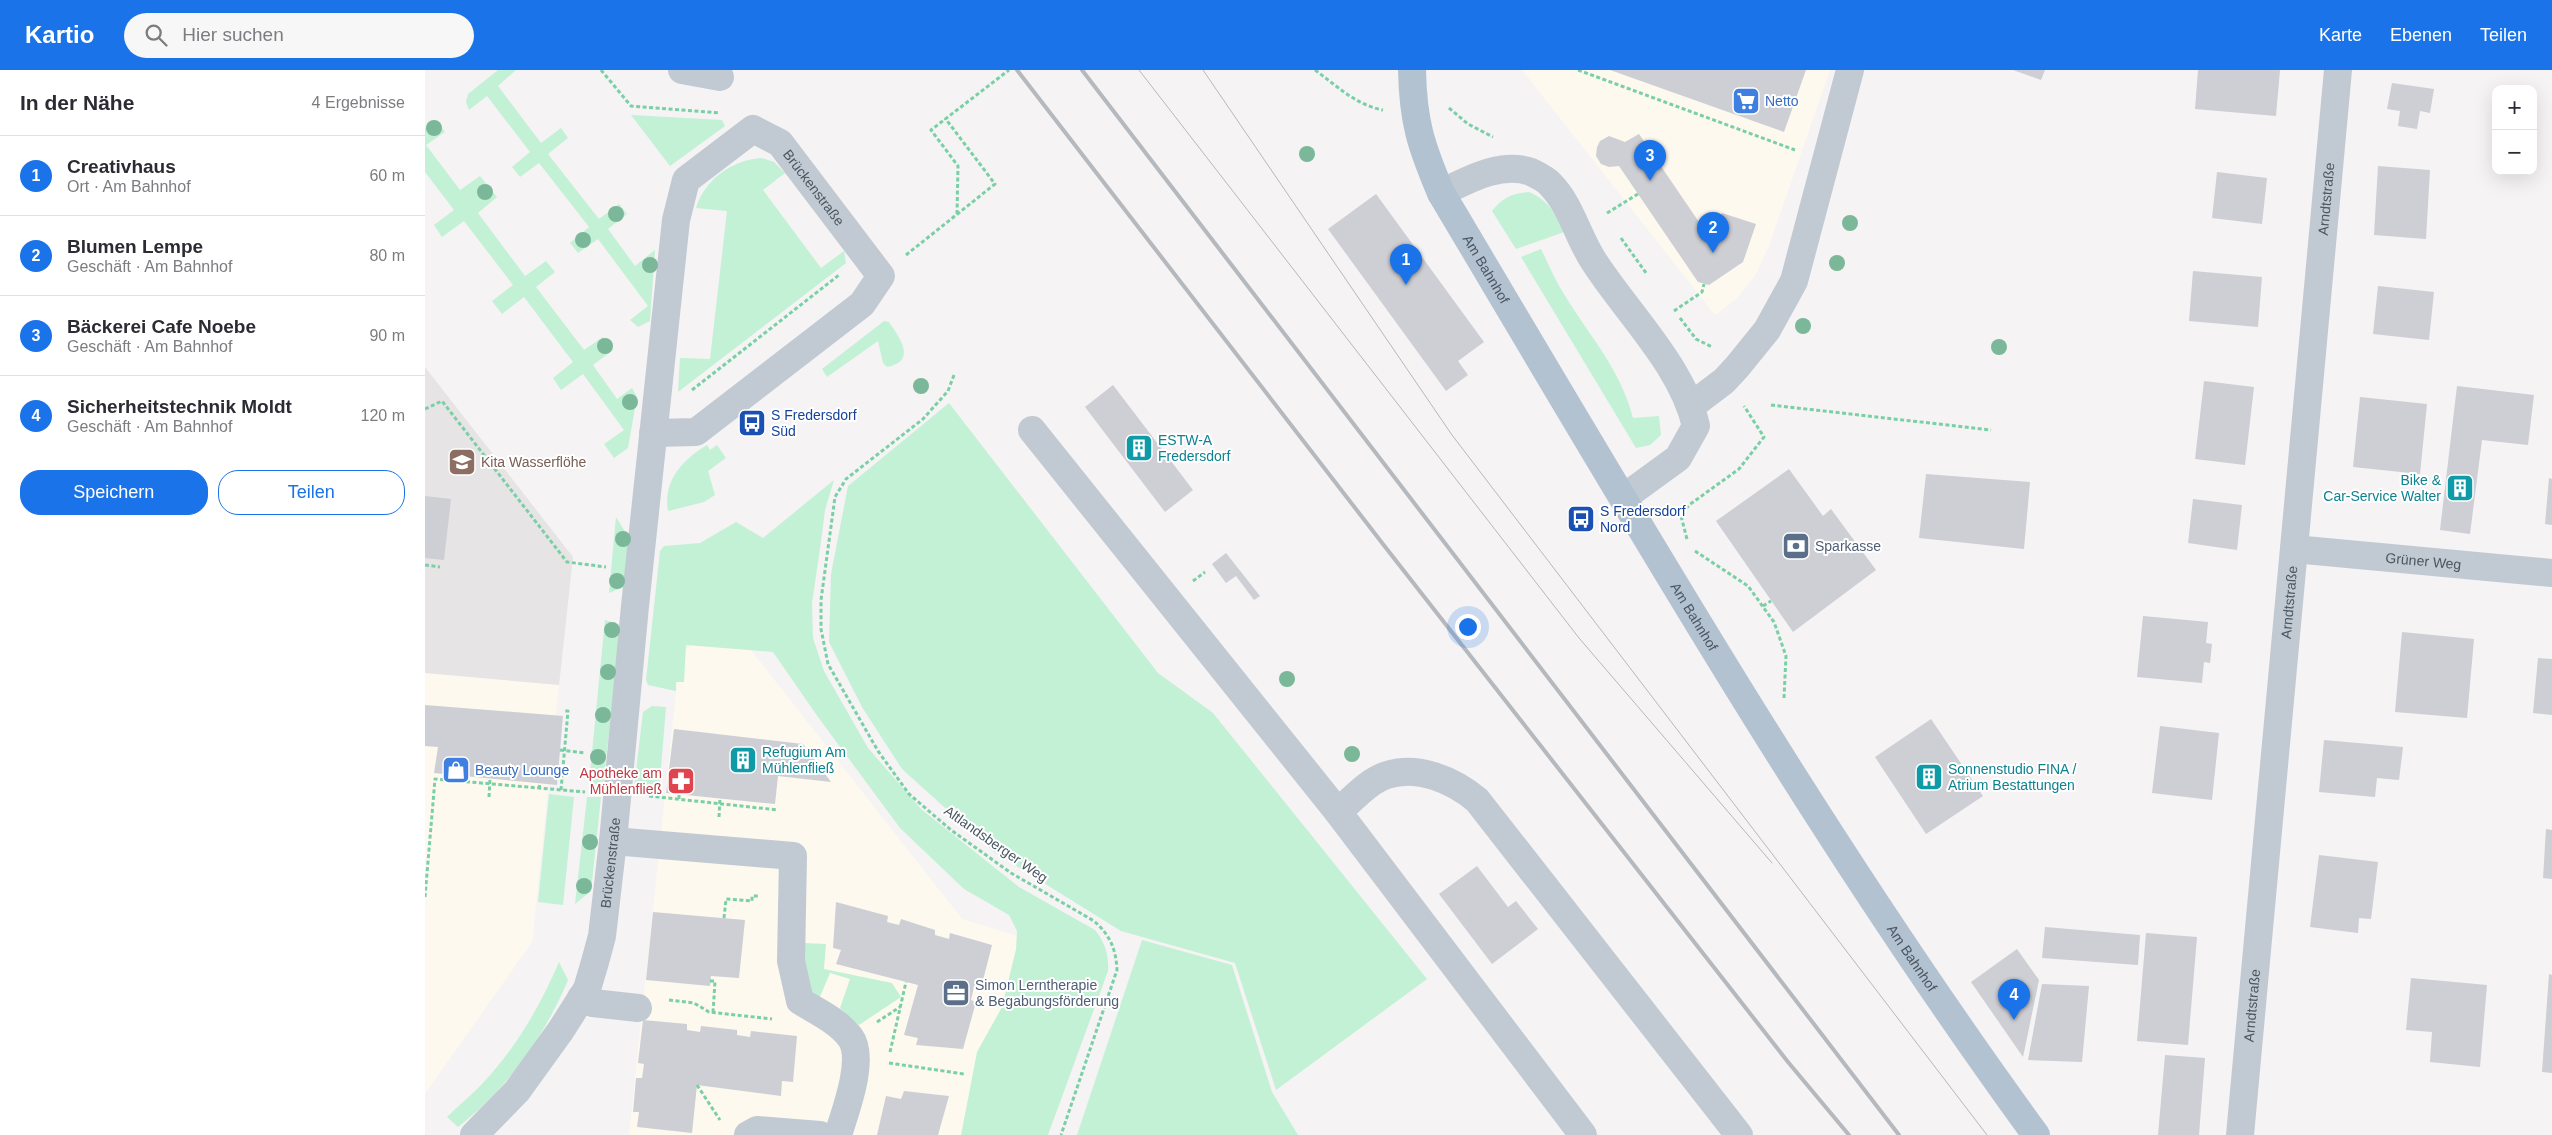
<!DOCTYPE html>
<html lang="de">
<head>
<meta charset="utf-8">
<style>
  body { margin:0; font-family:Helvetica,sans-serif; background:#f7f7f7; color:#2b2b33 }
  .controls { position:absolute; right:15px; top:15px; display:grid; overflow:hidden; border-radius:10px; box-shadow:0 5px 20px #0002 }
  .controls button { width:45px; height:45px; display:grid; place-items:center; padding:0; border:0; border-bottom:1px solid #e1e1e2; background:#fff; color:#2b2b33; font:25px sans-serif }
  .you { position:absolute; left:1042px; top:556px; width:18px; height:18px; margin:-12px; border:4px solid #fff; border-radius:50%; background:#1a73e8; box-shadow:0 0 0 8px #1a73e833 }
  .badge { display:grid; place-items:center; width:32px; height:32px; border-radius:50%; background:#1a73e8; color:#fff; font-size:16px; font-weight:700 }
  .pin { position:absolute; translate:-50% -41px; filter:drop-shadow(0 1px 2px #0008) }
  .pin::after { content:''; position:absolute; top:26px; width:18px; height:15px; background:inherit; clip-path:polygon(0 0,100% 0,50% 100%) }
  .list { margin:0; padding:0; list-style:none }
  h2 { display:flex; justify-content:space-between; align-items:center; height:65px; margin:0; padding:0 20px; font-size:21px }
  h2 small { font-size:16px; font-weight:400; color:#7c7c81 }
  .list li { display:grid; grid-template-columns:32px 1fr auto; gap:15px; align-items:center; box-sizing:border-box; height:80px; padding:0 20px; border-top:1px solid #e1e1e2 }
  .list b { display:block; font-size:19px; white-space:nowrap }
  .list p { margin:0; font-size:16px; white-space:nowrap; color:#7c7c81 }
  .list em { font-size:16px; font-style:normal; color:#7c7c81 }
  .actions { display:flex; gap:10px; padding:15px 20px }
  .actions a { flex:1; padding:11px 0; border:1px solid #1a73e8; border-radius:20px; text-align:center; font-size:18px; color:#1a73e8 }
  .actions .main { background:#1a73e8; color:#fff }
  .icon { flex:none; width:28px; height:28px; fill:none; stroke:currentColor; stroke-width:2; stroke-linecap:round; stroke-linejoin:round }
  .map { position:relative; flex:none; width:2127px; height:1065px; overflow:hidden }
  header { display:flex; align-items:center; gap:30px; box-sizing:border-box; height:70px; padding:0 25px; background:#1a73e8; color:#fff }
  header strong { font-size:24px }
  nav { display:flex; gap:28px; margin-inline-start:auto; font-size:18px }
  .search { width:350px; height:45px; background:#f7f7f7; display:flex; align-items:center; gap:12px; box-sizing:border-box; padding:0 18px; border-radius:28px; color:#7c7c81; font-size:19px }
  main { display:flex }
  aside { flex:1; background:#fff }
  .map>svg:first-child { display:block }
</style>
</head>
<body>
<header>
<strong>Kartio</strong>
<div class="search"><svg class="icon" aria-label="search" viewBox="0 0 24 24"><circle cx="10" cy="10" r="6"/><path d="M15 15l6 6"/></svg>Hier suchen</div>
<nav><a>Karte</a><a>Ebenen</a><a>Teilen</a></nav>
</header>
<main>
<aside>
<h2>In der Nähe<small>4 Ergebnisse</small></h2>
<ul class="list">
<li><span class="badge">1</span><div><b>Creativhaus</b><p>Ort · Am Bahnhof</p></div><em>60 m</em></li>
<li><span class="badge">2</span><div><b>Blumen Lempe</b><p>Geschäft · Am Bahnhof</p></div><em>80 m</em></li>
<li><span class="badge">3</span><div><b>Bäckerei Cafe Noebe</b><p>Geschäft · Am Bahnhof</p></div><em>90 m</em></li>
<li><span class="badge">4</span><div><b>Sicherheitstechnik Moldt</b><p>Geschäft · Am Bahnhof</p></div><em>120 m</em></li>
</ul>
<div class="actions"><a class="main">Speichern</a><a>Teilen</a></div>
</aside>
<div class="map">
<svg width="2127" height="1065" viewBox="0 0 2127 1065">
  <rect width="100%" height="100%" fill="#f5f3f3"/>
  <g fill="#fdf9ef">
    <polygon points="1097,0 1405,0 1344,176 1330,206 1311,229 1290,245"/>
    <polygon points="301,548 537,849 645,882 587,1065 204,1065 255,584"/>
    <polygon points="0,603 134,615 107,872 0,1024"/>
  </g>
  <polygon fill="#e6e4e5" points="0,297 148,487 134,615 0,603"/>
  <g fill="#c3f1d5">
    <polygon points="73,0 91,0 73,16 116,73 136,58 143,68 123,84 174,149 194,134 202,144 183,159 210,196 230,180 225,251 213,257 205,250 223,236 173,169 153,183 145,173 164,157 114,93 95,107 87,97 105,82 62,26 44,40 41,32 43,24"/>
    <polygon points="206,45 297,50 300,56 245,96"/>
    <polygon points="8,53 14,54 20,62 1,75 35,120 55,106 72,127 53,143 100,206 121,191 130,202 111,217 159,280 178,267 188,280 168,295 192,329 207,318 212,327 203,378 189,388 179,374 199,360 158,304 136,320 128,308 148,292 99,227 77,244 67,231 88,215 39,151 17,167 9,155 29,140 0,102 0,58"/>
    <path d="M337,88L349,92L360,103L338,120L396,198L419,181L421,193L253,322L255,288L285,289L302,141L271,138C280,109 307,90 337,88Z"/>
    <path d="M1104,122C1123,130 1131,144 1139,162L1091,179L1067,141C1077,128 1088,123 1104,122Z"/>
    <path d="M1116,179C1122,191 1127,203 1133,214C1160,262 1194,294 1208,348L1234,346L1236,365L1225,375L1211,378L1096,187Z"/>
    <path d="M459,251L464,252C474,267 493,291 462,297L458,293L453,271L402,307L397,299Z"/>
    <polygon points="524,333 733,603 788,643 1002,909 851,1020 810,893 696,861 569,782 477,699 437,637 404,572 406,504 423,416"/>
    <path d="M282,375L285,380L292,375L301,388L283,401L290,425L279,432L243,441C238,411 257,390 282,375Z"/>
    <path d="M409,410L400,440L396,472L387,533L388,568L399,601L443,678L496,739L594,817L670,860C680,873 684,884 683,901L623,1065H536L552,982L577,937L591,879L592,861L584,845L539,819L475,758L393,647L348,582L261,575L259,612H251V621L223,615L221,610L235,481L239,476L275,473L311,452L338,468Z"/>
    <polygon points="191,447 204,468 199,517 184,523"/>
    <polygon points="180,550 190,553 195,564 178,716 164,713"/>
    <polygon points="227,636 241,637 234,722 209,718 218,642"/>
    <polygon points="124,724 149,727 138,835 113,832"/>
    <polygon points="162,727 176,727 166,821 150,834"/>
    <polygon points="717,870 807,895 847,1022 873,1065 652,1065"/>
    <path d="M378,873L401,874L399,899L467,913L476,927L434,955L415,938L425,909L405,903L394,929C373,915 378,895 378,873Z"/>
    <path d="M134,892L143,910C119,967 83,1018 33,1057L22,1047C36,1033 53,1020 66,1004C95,971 117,932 134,892Z"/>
  </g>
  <g fill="#cdcfd5">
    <polygon points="1185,0 1381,0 1359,62"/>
    <polygon points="1588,0 1620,0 1616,10"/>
    <polygon points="1773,0 1855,0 1851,46 1770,39"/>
    <polygon points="1967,13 2009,19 2005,43 1995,41 1992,59 1973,56 1975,41 1962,39"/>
    <polygon points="1214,64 1276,155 1292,159 1297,143 1331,154 1318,192 1284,215 1273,212 1194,96 1184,97 1176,94 1171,86 1172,77 1175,71 1184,66 1200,72"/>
    <polygon points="1953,96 2005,100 2001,169 1949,165"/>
    <polygon points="1792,102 1842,108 1837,154 1787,148"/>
    <polygon points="951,124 1059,272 1033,291 1043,305 1021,321 903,159"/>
    <polygon points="1768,201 1837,207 1833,257 1764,251"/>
    <polygon points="1953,216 2009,222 2004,270 1948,264"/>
    <polygon points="1779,311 1829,317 1820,395 1770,389"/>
    <polygon points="688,315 768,420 740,442 660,337"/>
    <polygon points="2032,316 2109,325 2103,375 2057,370 2045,464 2015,460"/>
    <polygon points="1935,327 2002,334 1995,404 1928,397"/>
    <polygon points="1364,399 1398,446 1406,439 1451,500 1368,562 1291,451"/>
    <polygon points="1501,404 1605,412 1599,479 1494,468"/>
    <polygon points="2124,408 2127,409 2127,455 2120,454"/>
    <polygon points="0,426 26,429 19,490 0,488"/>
    <polygon points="1768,429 1817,435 1812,480 1763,473"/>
    <polygon points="801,483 835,526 829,530 811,506 801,513 787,494"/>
    <polygon points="1718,546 1783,552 1781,573 1787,574 1785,593 1779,592 1777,613 1712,607"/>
    <polygon points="1977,562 2049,569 2042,648 1970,642"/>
    <polygon points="2113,588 2127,589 2127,645 2108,643"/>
    <polygon points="0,635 138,646 132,715 9,703 13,677 0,676"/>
    <polygon points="1506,649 1558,726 1501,764 1450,687"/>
    <polygon points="1735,656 1794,663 1787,730 1727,723"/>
    <polygon points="249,659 378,674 406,712 353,706 350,734 241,723"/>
    <polygon points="1899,670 1978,677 1974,710 1952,708 1950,727 1894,722"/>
    <polygon points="2121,759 2127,760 2127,809 2118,808"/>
    <polygon points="1894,785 1953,792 1946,849 1934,848 1933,863 1885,857"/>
    <polygon points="1052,796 1083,837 1091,831 1113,859 1067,894 1014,824"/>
    <polygon points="411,832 463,846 462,852 474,855 476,849 510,860 510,865 524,869 525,863 567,875 556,918 549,917 546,930 551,932 538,979 491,975 493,968 479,965 493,915 411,894 416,880 408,878"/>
    <polygon points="228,842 320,850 314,908 286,906 285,916 221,910"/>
    <polygon points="1620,857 1715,865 1713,895 1617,888"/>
    <polygon points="1721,863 1772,867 1763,975 1712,971"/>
    <polygon points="1592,879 1614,910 1598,987 1546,912"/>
    <polygon points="2124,904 2127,905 2127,1003 2117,1002"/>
    <polygon points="1986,908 2062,915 2055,997 2005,992 2007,962 1981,960"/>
    <polygon points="1617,914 1664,916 1657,992 1603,990"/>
    <polygon points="218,950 262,954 262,960 275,962 276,956 312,960 312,965 325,967 326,961 372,966 368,1012 357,1011 356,1026 272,1015 267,1063 212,1057 214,1042 208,1042 211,1008 217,1008 219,994 213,993"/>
    <polygon points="1740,985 1780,988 1774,1065 1733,1065"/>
    <polygon points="479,1021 524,1026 513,1065 452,1065 461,1026 476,1029"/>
  </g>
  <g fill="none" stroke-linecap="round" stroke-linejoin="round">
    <g stroke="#7ad0a6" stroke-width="3" stroke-dasharray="4 2.5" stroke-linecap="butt">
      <polyline points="176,0 206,36 295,43"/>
      <path d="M890,0C912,16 931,35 958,40"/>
      <polyline points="1153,0 1370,80"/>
      <polyline points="1024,38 1043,54 1068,67"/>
      <polyline points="1182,143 1213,124"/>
      <polyline points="532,144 533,96 506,60 584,0"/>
      <polyline points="1196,168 1221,203"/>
      <polyline points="481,185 570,114 520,48"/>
      <polyline points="1249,241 1277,222 1279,214"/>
      <polyline points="1255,248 1271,269 1287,277"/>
      <path d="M529,305L523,321L498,349L421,409L410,427L396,530V559L403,594L453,681L484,724L526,760L586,803L669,851C685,865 691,879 692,900L636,1065"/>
      <polyline points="267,320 414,205"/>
      <polyline points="1346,335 1566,360"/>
      <polyline points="0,339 17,331 142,492 181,497"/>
      <polyline points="1262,469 1256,446 1264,435 1314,399 1339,367 1319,336"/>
      <polyline points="1270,481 1323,516 1349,552 1361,586 1359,628"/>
      <polyline points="0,495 15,497"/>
      <polyline points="768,511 780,502"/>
      <polyline points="1338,536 1346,531"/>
      <polyline points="135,680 160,683"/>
      <polyline points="23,705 23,710"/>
      <polyline points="114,719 115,713"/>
      <polyline points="136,720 143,641 139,641"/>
      <polyline points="224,726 353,740"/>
      <polyline points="64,727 65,709"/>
      <polyline points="254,729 254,724"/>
      <polyline points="294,747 295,728"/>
      <polyline points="0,827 10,709 160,722"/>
      <polyline points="299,848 301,829 327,831 327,826 334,826"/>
      <polyline points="285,911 290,911 288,943"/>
      <polyline points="244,930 269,933 284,942 347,949"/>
      <polyline points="452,952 475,937"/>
      <polyline points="465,982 481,912"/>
      <polyline points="464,993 539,1004"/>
      <polyline points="272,1015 295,1050"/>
    </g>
    <g stroke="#c1cad2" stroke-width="28">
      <polyline points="257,0 295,7"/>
      <path d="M1016,123C1043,110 1076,91 1106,102C1112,105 1121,109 1125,114C1146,135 1152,165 1168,190C1201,242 1257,295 1271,356L1253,388L1198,428"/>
      <polyline points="1266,336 1299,311 1312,297 1342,260 1369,211 1425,0"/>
      <polyline points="607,360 913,742 1158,1065"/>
      <path id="s1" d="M1869,479L2127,503"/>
      <path d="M913,742C927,730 943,711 962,705C993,695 1028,710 1052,730L1314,1065"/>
      <path d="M188,771L368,786L366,891L375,931C391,941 413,951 425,967C441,988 420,1042 413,1065"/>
      <polyline points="156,928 168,933 213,938"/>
      <path id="s2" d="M49,1065L92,1021L136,960L162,919L170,892L177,866L188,771L210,536L251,150L261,110L328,59L355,73L456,206L437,234L271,362L228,363"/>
      <polyline points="323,1065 332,1060 395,1065"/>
      <path id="s3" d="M1815,1065L1913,0"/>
    </g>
    <path stroke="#b3c2d1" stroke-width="28" id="s4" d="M987,0C988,52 996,76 1016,123C1206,442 1392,765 1611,1065"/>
    <g stroke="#b5b8bd" stroke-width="1">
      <polyline points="714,0 1154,568 1347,793"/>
      <polyline points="778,0 1027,365 1562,1065"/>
    </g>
    <g stroke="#b5b8bd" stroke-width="4">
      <polyline points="592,0 961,478 1363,992 1424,1065"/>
      <polyline points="657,0 1474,1065"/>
    </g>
  </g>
  <g fill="#7bb799">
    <circle cx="9" cy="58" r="8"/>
    <circle cx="882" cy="84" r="8"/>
    <circle cx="60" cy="122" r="8"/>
    <circle cx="191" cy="144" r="8"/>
    <circle cx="1425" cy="153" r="8"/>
    <circle cx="158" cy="170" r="8"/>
    <circle cx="1412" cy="193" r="8"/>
    <circle cx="225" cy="195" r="8"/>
    <circle cx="1378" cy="256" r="8"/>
    <circle cx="180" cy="276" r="8"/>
    <circle cx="1574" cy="277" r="8"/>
    <circle cx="496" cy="316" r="8"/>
    <circle cx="205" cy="332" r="8"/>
    <circle cx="198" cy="469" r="8"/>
    <circle cx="192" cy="511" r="8"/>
    <circle cx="187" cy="560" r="8"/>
    <circle cx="183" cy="602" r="8"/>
    <circle cx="862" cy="609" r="8"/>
    <circle cx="178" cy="645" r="8"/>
    <circle cx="927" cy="684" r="8"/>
    <circle cx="173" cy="687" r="8"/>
    <circle cx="165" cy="772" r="8"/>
    <circle cx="159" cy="816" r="8"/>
  </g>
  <defs>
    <g id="supermarket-square" transform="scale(1.4375)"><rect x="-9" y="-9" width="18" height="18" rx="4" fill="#3f7fe0" stroke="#fff"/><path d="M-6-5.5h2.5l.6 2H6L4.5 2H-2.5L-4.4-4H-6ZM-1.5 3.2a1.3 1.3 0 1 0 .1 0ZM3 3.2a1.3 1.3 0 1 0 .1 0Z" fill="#fff"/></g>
    <g id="bus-square" transform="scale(1.4375)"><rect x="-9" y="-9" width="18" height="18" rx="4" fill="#1a4fb4" stroke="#fff"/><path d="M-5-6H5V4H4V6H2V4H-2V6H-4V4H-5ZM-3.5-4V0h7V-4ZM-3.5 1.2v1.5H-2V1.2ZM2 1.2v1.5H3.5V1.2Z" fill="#fff"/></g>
    <g id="building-square" transform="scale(1.4375)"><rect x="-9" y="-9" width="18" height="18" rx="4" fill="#0f9aa8" stroke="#fff"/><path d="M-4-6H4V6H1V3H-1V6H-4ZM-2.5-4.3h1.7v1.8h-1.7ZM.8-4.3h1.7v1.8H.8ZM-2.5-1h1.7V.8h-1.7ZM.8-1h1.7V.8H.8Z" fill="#fff"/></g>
    <g id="school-square" transform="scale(1.4375)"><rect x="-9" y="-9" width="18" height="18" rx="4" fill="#8d6e63" stroke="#fff"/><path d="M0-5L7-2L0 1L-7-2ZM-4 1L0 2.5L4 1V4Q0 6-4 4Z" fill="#fff"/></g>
    <g id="bank-square" transform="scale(1.4375)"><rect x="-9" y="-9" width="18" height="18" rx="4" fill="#5c6f8a" stroke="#fff"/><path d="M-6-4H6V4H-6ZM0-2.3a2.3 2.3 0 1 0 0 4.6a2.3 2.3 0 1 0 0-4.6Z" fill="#fff"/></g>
    <g id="shop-square" transform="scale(1.4375)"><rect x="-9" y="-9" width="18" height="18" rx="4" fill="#3f7fe0" stroke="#fff"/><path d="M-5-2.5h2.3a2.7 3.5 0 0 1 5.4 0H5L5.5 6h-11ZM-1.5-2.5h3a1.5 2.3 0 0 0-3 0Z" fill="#fff"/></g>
    <g id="pharmacy-square" transform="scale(1.4375)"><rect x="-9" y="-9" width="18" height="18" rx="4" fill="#e0444e" stroke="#fff"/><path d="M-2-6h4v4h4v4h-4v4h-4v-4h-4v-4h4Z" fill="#fff"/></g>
    <g id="office-square" transform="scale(1.4375)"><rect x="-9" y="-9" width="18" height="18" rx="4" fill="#5c6f8a" stroke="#fff"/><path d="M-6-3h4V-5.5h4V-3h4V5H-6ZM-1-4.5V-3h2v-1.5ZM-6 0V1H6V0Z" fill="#fff"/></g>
  </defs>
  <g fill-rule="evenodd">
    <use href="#supermarket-square" x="1321" y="31"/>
    <use href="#bus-square" x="327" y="353"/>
    <use href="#building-square" x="714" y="378"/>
    <use href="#school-square" x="37" y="392"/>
    <use href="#building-square" x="2035" y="418"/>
    <use href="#bus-square" x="1156" y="449"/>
    <use href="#bank-square" x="1371" y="476"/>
    <use href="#building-square" x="318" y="690"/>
    <use href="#shop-square" x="31" y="700"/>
    <use href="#building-square" x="1504" y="707"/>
    <use href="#pharmacy-square" x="256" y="711"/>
    <use href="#office-square" x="531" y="923"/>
  </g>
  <g text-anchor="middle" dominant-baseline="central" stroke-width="4" stroke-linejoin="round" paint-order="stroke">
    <g font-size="14" fill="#366cbe" stroke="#fff" text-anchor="start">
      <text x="1340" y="31">Netto</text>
      <text x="50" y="700">Beauty Lounge</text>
    </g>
    <g font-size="14" fill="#4a5661" stroke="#fff">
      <text stroke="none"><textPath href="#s2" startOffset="1172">Brückenstraße</textPath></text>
      <text stroke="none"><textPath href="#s3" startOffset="940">Arndtstraße</textPath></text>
      <text stroke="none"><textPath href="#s4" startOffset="216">Am Bahnhof</textPath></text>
      <text stroke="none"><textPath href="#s1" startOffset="130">Grüner Weg</textPath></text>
      <text stroke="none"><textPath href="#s3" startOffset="535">Arndtstraße</textPath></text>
      <text stroke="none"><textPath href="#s4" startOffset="621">Am Bahnhof</textPath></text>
      <text transform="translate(571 774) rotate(35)">Altlandsberger Weg</text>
      <text stroke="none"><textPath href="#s2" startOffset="314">Brückenstraße</textPath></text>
      <text stroke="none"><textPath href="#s4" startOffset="1026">Am Bahnhof</textPath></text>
      <text stroke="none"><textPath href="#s3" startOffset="130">Arndtstraße</textPath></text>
    </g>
    <g font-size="14" fill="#164399" stroke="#fff" text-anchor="start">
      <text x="346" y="345">S Fredersdorf<tspan x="346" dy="16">Süd</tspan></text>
      <text x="1175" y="441">S Fredersdorf<tspan x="1175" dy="16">Nord</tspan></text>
    </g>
    <g font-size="14" fill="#0d838f" stroke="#fff" text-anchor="start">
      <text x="733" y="370">ESTW-A<tspan x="733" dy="16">Fredersdorf</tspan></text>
      <text x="2016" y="410" text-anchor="end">Bike &amp;<tspan x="2016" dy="16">Car-Service Walter</tspan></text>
      <text x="337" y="682">Refugium Am<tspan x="337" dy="16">Mühlenfließ</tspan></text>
      <text x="1523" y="699">Sonnenstudio FINA /<tspan x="1523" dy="16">Atrium Bestattungen</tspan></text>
    </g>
    <g font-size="14" fill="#785e54" stroke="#fff" text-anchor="start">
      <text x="56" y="392">Kita Wasserflöhe</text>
    </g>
    <g font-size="14" fill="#4e5e75" stroke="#fff" text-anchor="start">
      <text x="1390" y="476">Sparkasse</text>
      <text x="550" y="915">Simon Lerntherapie<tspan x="550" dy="16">&amp; Begabungsförderung</tspan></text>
    </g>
    <g font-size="14" fill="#be3a42" stroke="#fff" text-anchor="end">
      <text x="237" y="703">Apotheke am<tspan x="237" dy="16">Mühlenfließ</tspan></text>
    </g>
  </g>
</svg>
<div class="controls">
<button>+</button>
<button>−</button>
</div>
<div class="you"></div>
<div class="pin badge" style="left:981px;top:215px">1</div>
<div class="pin badge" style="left:1288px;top:183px">2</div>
<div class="pin badge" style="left:1225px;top:111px">3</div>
<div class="pin badge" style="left:1589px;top:950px">4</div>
</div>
</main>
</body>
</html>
